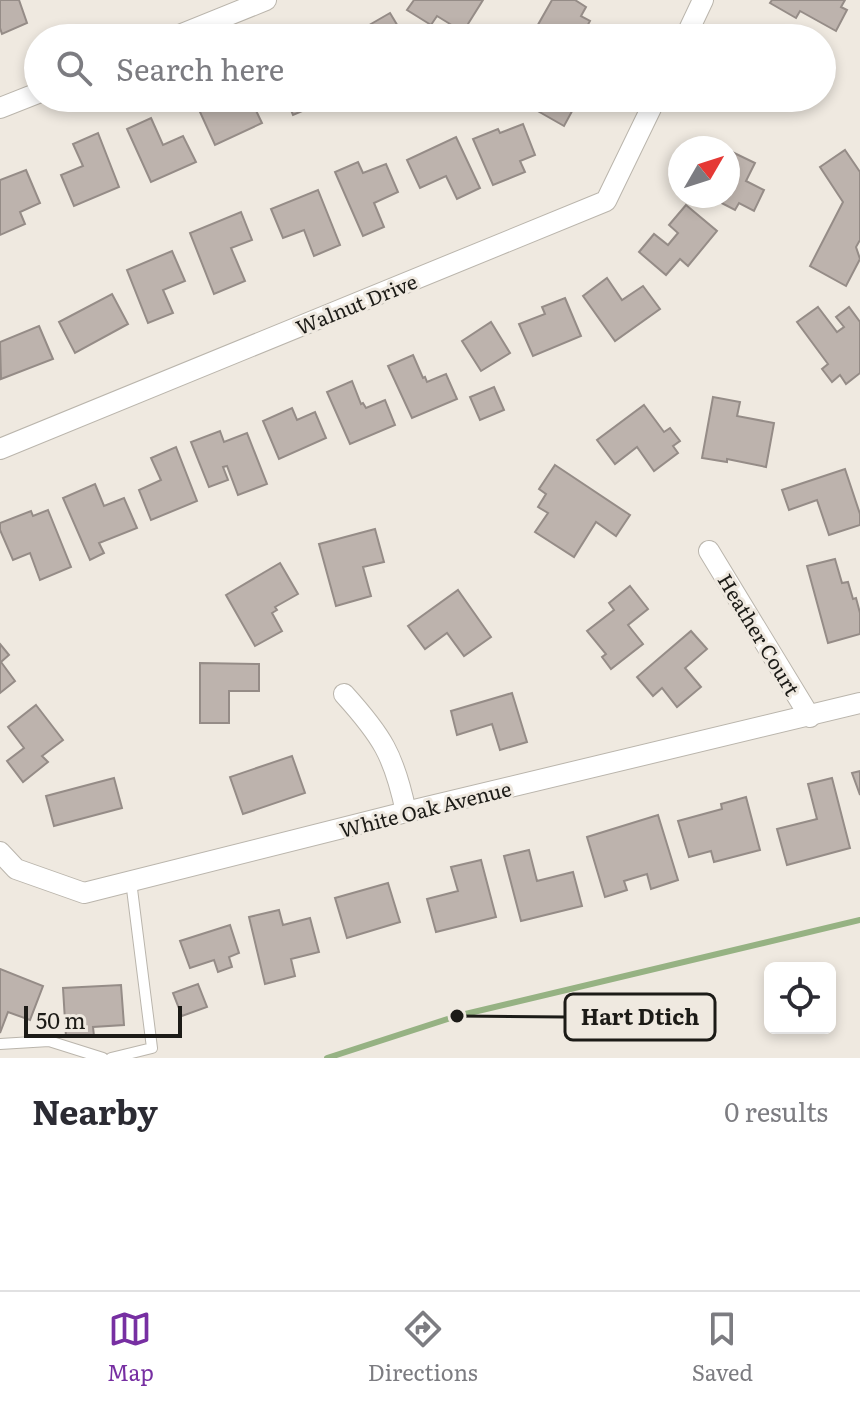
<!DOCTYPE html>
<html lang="en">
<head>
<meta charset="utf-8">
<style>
  body { margin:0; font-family:Literata,serif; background:#f2f2f3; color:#2b2b33 }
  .controls { position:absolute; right:24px; bottom:24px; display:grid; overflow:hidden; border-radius:12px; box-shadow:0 4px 12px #0003 }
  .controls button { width:72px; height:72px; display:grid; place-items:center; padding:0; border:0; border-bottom:2px solid #e1e1e2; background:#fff; color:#2b2b33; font:40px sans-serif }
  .compass { position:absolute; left:668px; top:136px; width:72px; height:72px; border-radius:50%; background:#fff; box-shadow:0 4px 12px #0003; rotate:51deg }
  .scale { position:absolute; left:24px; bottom:20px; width:158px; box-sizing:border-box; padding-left:8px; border:4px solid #1c1b17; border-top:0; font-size:22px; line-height:28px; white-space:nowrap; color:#1c1b17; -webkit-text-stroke:6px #efe9e0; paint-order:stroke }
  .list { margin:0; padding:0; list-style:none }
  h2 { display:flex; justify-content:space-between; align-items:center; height:104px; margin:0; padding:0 32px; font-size:34px }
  h2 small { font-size:26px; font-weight:400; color:#7c7c81 }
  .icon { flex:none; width:44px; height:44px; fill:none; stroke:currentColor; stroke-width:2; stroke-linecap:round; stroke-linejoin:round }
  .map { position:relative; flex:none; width:860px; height:1058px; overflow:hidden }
  .search { position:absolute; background:#fff; box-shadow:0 4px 12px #0003; left:24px; right:24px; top:24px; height:88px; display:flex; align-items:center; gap:20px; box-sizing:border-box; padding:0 28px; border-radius:44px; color:#7c7c81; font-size:30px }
  .sheet { height:232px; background:#fff }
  nav { display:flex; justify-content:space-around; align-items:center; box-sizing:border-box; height:112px; border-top:2px solid #e1e1e2; background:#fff; font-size:22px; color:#7c7c81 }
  nav a { display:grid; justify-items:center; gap:4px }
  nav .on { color:#772fa2 }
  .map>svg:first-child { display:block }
</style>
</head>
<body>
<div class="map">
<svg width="860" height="1058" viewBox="0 0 860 1058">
  <rect width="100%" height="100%" fill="#efe9e0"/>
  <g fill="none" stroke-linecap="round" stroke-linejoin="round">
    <polyline stroke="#96b283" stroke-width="6" points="327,1058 457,1016 860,920"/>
  </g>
  <g fill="#bdb3ad" stroke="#958c87" stroke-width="2">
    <polygon points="0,0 19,0 27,23 2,34 0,28"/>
    <polygon points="414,0 483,0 463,32 437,16 431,25 407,10"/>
    <polygon points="552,0 575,0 586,7 581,16 590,21 585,30 599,38 549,38 535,30"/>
    <polygon points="772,0 845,0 841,7 847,10 836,31 800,11 796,18 770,3"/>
    <polygon points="390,13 405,38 370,38 364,28"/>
    <polygon points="790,30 804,38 786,38"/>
    <polygon points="201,98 250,98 262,123 215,145 195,101"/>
    <polygon points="286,98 333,98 293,115"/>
    <polygon points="515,98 565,98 576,104 564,126"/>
    <polygon points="151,118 163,145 183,136 196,162 151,182 127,129"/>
    <polygon points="523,124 535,155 520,161 525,172 493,185 473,139 498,129 500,133"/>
    <polygon points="98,133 119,187 74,206 61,175 83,166 73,144"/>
    <polygon points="456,137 480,188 457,199 446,176 420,188 407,160"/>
    <polygon points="707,139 725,148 702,148"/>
    <polygon points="728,150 755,163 746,181 764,190 754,211 739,203 735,210 708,196 728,196"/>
    <polygon points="845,150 860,172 860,240 856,247 860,259 846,286 810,266 843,202 820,167"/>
    <polygon points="358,162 363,173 386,164 398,192 374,203 384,227 363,236 335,172"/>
    <polygon points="26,170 40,203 20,212 25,224 0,235 0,180"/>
    <polygon points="318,190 340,245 314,256 304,230 283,238 271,209"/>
    <polygon points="686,205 717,231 688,266 680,259 666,275 639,252 654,234 668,245 678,233 669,225"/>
    <polygon points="241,212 252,240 231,248 245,281 214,294 190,233"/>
    <polygon points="172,251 185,281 163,290 173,313 148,323 127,270"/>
    <polygon points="607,278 622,300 643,286 660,309 615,341 583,296"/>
    <polygon points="112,294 128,324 75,353 59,322"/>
    <polygon points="565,298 581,336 533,356 519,324 545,314 542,307"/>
    <polygon points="818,307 837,332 844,327 836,317 849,307 860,322 860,373 846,384 840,375 832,382 822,369 828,364 797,322"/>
    <polygon points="491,322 510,353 481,371 462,341"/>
    <polygon points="39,326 53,359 1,379 0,342"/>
    <polygon points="413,355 423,378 425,377 427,382 446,374 457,399 412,418 388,366"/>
    <polygon points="352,381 361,404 363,403 366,408 385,400 395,425 350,444 327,392"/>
    <polygon points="494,387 504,410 480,420 470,397"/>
    <polygon points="713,397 740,402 737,416 774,423 766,467 727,459 727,462 702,458"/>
    <polygon points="644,405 664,432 670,428 680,441 673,446 678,453 654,471 637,447 615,464 597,440"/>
    <polygon points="292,408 297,420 315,412 326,438 279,459 263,421"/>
    <polygon points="220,431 224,442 247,433 267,484 238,495 227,466 223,467 228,480 209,487 191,442"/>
    <polygon points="176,447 197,501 151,520 139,490 161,480 151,458"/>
    <polygon points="555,465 630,515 616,536 596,522 574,557 535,532 548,513 538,507 546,494 539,489"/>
    <polygon points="845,469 860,514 860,525 829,535 817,500 789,510 782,490"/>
    <polygon points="95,484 104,506 124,498 137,528 99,543 104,553 90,560 63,498"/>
    <polygon points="48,510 71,567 40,580 30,553 13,560 0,530 0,523 31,511 33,516"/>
    <polygon points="375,529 384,562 363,567 371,596 336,606 319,544"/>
    <polygon points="835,559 842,583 848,582 853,599 856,598 860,613 860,634 828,643 807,566"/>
    <polygon points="280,563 298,594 275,607 277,610 272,613 282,631 255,646 226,595"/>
    <polygon points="630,586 648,609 628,625 643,644 611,669 602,657 606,654 587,631 614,610 609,603"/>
    <polygon points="458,590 491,637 464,656 447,633 425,649 408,626"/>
    <polygon points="691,631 707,649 685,668 701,687 677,707 662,688 653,696 637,677"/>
    <polygon points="0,644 9,655 1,662 15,681 0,693"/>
    <polygon points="200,663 259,664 259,691 229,691 229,723 200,723"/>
    <polygon points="512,693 527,742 500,750 492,724 457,735 451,711"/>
    <polygon points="36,705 63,740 42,756 48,762 23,782 7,761 24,748 8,727"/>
    <polygon points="292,756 305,793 243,814 230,777"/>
    <polygon points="860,771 860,795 852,773"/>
    <polygon points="114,778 122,808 54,826 46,796"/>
    <polygon points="832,778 850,848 787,865 777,829 817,819 808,784"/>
    <polygon points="746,797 760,850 714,862 711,851 689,857 678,821 722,809 721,804"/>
    <polygon points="658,815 678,880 651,889 647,874 624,881 627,890 605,897 587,837"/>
    <polygon points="529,850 537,881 573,872 582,906 521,921 504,856"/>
    <polygon points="481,860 496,917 436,932 427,899 458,891 451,867"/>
    <polygon points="388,883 400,922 347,938 335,898"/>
    <polygon points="279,910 283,925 310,918 319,952 291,959 295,976 265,984 249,917"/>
    <polygon points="230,925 239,953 229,957 232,967 218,972 214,960 190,968 180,941"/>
    <polygon points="0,969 43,986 30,1020 8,1012 0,1033"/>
    <polygon points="198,984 207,1007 182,1016 173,993"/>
    <polygon points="121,985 124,1025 93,1027 94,1036 66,1037 63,988"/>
  </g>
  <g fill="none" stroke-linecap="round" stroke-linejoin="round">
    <g stroke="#bab5ac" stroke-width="12">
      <g id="lane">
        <polyline points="0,1044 49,1041 103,1058"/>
        <polyline points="111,1058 152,1048 131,881"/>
      </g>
    </g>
    <g stroke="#bab5ac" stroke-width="22">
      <g id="street">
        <polyline points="172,38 266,0"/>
        <polyline points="685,38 703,0"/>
        <polyline points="0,108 38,93"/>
        <polyline points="0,449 606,201 656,98"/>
        <polyline points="709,551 810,717"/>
        <path d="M344,694C382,736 394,755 406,812"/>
        <polyline points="0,852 16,869 84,893 406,812 860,703"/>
      </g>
    </g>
    <use href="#lane" stroke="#fff" stroke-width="10"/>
    <use href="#street" stroke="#fff" stroke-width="20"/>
  </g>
  <g text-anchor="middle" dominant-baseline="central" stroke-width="6" stroke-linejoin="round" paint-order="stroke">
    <g font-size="20" fill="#1c1b17" stroke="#efe9e0">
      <text transform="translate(356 303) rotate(-22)">Walnut Drive</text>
      <text transform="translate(760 634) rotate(59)">Heather Court</text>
      <text transform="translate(425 808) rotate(-14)">White Oak Avenue</text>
    </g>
  </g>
  <path fill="none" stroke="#1c1b17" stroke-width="3" d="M457 1016L565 1017"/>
  <circle fill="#1c1b17" stroke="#efe9e0" stroke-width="3" cx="457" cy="1016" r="8"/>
  <rect fill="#efe9e0" stroke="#1c1b17" stroke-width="3" x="565" y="994" width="150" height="46" rx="8"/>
  <g font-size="22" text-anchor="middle" font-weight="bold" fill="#1c1b17">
    <text x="640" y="1025">Hart Dtich</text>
  </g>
</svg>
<div class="controls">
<button><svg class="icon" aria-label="locate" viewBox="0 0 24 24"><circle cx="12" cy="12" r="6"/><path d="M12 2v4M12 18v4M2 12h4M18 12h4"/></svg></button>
</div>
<svg class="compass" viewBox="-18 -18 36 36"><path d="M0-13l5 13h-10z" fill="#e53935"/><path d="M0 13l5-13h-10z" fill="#7c7c81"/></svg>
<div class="scale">50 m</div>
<div class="search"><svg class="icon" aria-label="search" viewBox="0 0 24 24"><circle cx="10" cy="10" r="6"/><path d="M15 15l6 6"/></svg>Search here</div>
</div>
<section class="sheet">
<h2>Nearby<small>0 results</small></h2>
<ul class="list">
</ul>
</section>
<nav>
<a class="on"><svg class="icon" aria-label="map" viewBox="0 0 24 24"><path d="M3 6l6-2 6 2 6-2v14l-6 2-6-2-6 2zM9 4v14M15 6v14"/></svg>Map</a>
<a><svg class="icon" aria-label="directions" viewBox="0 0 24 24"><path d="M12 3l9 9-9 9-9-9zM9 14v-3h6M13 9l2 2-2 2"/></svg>Directions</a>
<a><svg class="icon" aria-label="saved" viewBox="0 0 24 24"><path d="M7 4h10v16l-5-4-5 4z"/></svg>Saved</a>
</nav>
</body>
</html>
